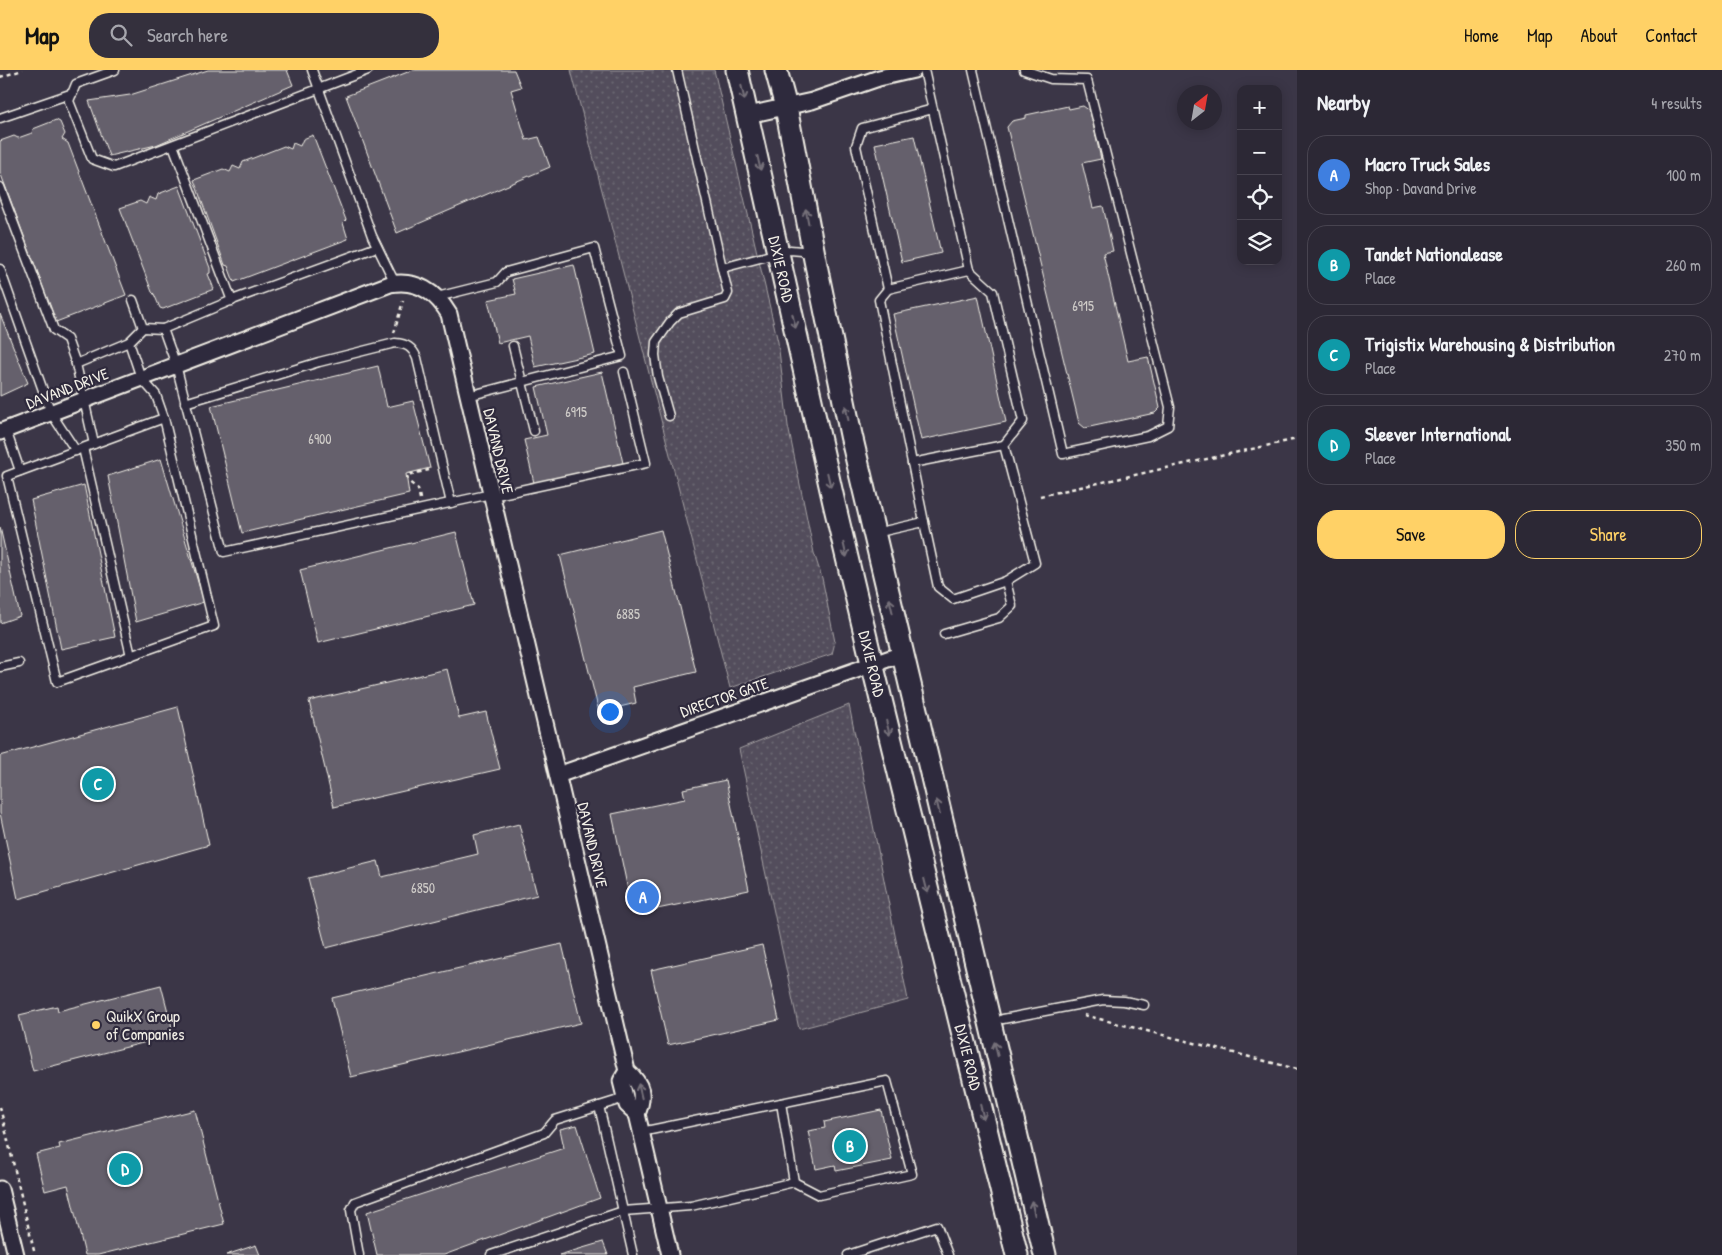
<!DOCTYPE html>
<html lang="en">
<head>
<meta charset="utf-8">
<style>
  body { margin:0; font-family:"Patrick Hand",sans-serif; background:#34303d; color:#f1f3f6 }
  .controls { position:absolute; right:15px; top:15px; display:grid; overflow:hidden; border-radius:10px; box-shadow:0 2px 12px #0003 }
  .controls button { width:45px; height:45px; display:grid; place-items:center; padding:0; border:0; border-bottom:1px solid #484450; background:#2c2835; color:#f1f3f6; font:25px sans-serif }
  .compass { position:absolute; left:1177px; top:15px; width:45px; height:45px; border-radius:50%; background:#2c2835; box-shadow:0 2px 12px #0003; rotate:31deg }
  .you { position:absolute; left:609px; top:641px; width:18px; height:18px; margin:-12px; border:4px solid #fff; border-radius:50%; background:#1a73e8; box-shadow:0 0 0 8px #1a73e833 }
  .badge { display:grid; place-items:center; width:32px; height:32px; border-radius:50%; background:#ffd166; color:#fff; font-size:16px; font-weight:700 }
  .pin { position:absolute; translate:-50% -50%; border:2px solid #fff; box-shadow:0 1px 5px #0006 }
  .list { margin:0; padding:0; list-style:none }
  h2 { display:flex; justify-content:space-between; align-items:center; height:65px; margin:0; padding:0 20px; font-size:21px }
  h2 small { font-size:16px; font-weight:400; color:#a6a6ad }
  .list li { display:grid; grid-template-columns:32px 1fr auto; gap:15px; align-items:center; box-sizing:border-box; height:80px; margin:0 10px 10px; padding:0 10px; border:1px solid #484450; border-radius:20px }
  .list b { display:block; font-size:19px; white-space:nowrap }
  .list p { margin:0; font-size:16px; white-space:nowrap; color:#a6a6ad }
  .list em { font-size:16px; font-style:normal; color:#a6a6ad }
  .actions { display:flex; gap:10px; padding:15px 20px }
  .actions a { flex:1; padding:11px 0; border:1px solid #ffd166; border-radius:20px; text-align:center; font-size:18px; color:#ffd166 }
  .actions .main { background:#ffd166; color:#111 }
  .icon { flex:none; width:28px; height:28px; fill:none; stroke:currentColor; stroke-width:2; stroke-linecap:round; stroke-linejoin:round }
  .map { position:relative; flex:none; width:1297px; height:1185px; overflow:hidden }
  header { display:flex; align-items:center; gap:30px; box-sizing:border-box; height:70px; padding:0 25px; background:#ffd166; color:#111 }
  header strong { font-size:24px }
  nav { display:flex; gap:28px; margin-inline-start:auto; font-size:18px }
  .search { width:350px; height:45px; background:#34303d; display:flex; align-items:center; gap:12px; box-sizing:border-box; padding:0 18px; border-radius:20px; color:#a6a6ad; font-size:19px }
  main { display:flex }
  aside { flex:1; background:#2c2835 }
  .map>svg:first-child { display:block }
</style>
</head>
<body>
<header>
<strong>Map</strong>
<div class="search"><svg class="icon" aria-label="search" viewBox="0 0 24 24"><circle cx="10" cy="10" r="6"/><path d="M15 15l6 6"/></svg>Search here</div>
<nav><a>Home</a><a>Map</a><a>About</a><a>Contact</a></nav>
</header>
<main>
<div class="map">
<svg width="1297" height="1185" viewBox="0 0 1297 1185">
  <defs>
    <pattern id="grass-dots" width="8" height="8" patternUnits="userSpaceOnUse" patternTransform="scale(1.25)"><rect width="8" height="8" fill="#534e5c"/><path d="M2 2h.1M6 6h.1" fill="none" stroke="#6c6873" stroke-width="1.8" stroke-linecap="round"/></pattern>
  </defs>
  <rect width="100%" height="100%" fill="#3b3647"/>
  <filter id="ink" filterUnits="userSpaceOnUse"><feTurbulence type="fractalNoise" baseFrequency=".02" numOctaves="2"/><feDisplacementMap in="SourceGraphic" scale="10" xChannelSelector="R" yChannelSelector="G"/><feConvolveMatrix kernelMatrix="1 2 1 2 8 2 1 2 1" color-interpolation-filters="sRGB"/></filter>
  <g filter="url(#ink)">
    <g fill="url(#grass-dots)" stroke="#a4a0a2">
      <polygon points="571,0 714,0 778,272 788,356 814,483 822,508 835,572 832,584 730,618"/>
      <polygon points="849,635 908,930 799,959 739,679"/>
    </g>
    <g fill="#65616c" stroke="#f4f1e8">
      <polygon points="208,0 287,0 293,15 156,75 109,86 89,31 130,25"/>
      <polygon points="413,0 514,0 521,17 511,20 526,70 539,67 550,97 397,163 346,26"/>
      <polygon points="1068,36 1069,39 1083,36 1090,41 1101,89 1082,93 1093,138 1103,136 1113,181 1103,183 1128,291 1148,287 1160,338 1155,343 1085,358 1079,353 1007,57 1012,51 1026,48 1026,45"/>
      <polygon points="56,50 60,52 65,64 62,69 68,73 126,225 56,252 0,102 0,71 14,66 18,68 32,63 33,59"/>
      <polygon points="313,65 346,150 343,153 348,169 234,212 228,196 225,195 194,110 223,99 230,102 233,96 240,99 243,92 284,76 291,79 293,73 300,76 303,69"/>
      <polygon points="914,66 941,183 902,192 875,74"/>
      <polygon points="179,116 210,198 210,203 208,204 214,219 163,239 160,238 154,224 152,222 120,138 140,131 146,134 149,127 156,130 158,124"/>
      <polygon points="574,195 595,284 535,297 528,266 498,273 488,230 516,224 512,209"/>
      <polygon points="978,226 1006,352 921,370 893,244"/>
      <polygon points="0,244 28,313 0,326"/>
      <polygon points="378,296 387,337 413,331 430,398 406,404 409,424 242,463 211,336"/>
      <polygon points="602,302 623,393 534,413 524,370 547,365 536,317"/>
      <polygon points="161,389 204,532 136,552 108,406"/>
      <polygon points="84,415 115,567 61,579 31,430"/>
      <polygon points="0,457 20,546 0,553"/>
      <polygon points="661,460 696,602 633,617 636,633 599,642 560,485"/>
      <polygon points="456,462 474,535 318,573 300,500"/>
      <polygon points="447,599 459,648 486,642 500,699 334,737 309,631"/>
      <polygon points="178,637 209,775 18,829 0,743 0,686"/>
      <polygon points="726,710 749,820 633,844 612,744 685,729 683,719"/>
      <polygon points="519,754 537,825 326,878 308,808 378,791 382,807 478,784 474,765"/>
      <polygon points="562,874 581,953 351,1007 332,928"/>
      <polygon points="762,875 779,950 668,975 651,900"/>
      <polygon points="161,915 174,965 33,1001 19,945 57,936 58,941"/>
      <polygon points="195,1040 224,1154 98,1185 85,1185 68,1115 45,1121 36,1084 60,1078 59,1074"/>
      <polygon points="881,1040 892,1090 836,1101 835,1095 816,1099 808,1061 825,1058 824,1052"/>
      <polygon points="577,1055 600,1128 444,1185 377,1185 367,1142 564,1078 560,1059"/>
      <polygon points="603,1172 608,1185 559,1185"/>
      <polygon points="256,1175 260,1185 226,1185"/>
    </g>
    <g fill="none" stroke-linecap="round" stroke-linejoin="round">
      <g stroke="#f4f1e8" stroke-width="11">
        <g id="lane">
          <polyline points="115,0 76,14 69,31 92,89 114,97 368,0"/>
          <polyline points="312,0 372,166 395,213"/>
          <polyline points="677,0 722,198 790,180 802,181 811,187"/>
          <polyline points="924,0 969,200 888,219 856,76 862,58 933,39"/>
          <polyline points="973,0 1063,384 1148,366 1168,356 1170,337 1087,10 1051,9 1024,0"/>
          <polyline points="0,48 73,23"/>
          <polyline points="173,75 232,231"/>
          <polyline points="0,117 54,260 67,269 76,294"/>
          <polyline points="377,177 235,229 163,259 176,295 224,482 491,424"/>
          <polyline points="0,199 51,343 76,381"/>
          <polyline points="437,227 497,212 506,202 594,178 622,286 468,326"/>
          <polyline points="133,230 143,258 163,259"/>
          <polyline points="143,258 129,272 141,308 156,325 164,348 214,556 57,612 7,406 164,348"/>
          <polyline points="513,276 534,361"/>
          <path d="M185,333L319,292L395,273C407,274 412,277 417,288L451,433"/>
          <polyline points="669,346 658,307 655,285 656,272 670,252 679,243 725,229 728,223 722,198"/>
          <polyline points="6,360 20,401"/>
          <polyline points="94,374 76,294 129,272"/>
          <polyline points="83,378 131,586"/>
          <polyline points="912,393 1004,375"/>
          <polyline points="492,426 646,393 624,302"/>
          <polyline points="924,452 938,517 953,529 1006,511 1035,493 1004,375 1023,351 993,222 969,200"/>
          <polyline points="875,463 924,452 879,230 888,219"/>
          <polyline points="944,564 999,548 1012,536 1006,511"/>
          <polyline points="0,597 19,593"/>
          <polyline points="1003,949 1103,930 1124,931 1144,935"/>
          <polyline points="781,1033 794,1112"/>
          <polyline points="599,1036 633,1185"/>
          <polyline points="359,1185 352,1146 351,1140 355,1132 544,1063 555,1050 625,1028"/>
          <polyline points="491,1185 623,1141 691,1136 794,1112 819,1125 912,1104 887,1011 641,1062"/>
          <polyline points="848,1185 937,1156 948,1185"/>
        </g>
      </g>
      <g stroke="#f4f1e8" stroke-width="19">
        <g id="street">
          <polyline points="748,45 812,31 879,8 914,0"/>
          <path d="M0,362L390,214C416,209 436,222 449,244L627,1001C642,1014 645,1025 637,1044L670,1185"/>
          <polyline points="558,705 902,584"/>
          <polyline points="627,1001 621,1011 627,1035 637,1044"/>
          <polyline points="0,1119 16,1185"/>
        </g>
      </g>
      <g stroke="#f4f1e8" stroke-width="25">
        <g id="secondary">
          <path id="s1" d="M737,0L834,433L872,593L1017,1185"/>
          <polyline points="776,0 786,37 815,190 851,365 1045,1185"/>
        </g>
      </g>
      <g stroke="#f4f1e8" stroke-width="2.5" stroke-dasharray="4 4" stroke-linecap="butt">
        <polyline points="0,7 23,0"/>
        <polyline points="394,263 403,231"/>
        <polyline points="1040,426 1297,369"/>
        <polyline points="420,429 418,419 408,411 407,405 429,400"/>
        <polyline points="1084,945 1297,999"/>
        <polyline points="0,1037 35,1185"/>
      </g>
      <use href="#lane" stroke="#2f2a3d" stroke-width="8"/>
      <use href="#street" stroke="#2f2a3d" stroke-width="15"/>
      <use href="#secondary" stroke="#2f2a3d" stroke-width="21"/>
    </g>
    <defs><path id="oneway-shaft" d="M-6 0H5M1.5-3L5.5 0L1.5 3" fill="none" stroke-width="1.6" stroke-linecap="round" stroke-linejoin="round" transform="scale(1.25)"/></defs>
    <g stroke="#747079">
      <use href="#oneway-shaft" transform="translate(743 23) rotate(77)"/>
      <use href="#oneway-shaft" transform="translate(759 93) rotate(77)"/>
      <use href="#oneway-shaft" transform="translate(807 146) rotate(-101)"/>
      <use href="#oneway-shaft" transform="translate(794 251) rotate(77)"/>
      <use href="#oneway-shaft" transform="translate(847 343) rotate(-101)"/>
      <use href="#oneway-shaft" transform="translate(829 410) rotate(77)"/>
      <use href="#oneway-shaft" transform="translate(845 480) rotate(77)"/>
      <use href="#oneway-shaft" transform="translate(891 536) rotate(-103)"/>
      <use href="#oneway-shaft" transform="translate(888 658) rotate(76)"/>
      <use href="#oneway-shaft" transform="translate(938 737) rotate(-103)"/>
      <use href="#oneway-shaft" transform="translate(926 816) rotate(76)"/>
      <use href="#oneway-shaft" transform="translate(996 979) rotate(-103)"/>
      <use href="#oneway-shaft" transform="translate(640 1021) rotate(-103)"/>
      <use href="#oneway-shaft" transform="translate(982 1042) rotate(76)"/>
      <use href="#oneway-shaft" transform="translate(1033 1138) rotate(-103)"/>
    </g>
  </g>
  <circle fill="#ffd166" stroke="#2f2a3d" stroke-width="2" cx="96" cy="955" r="5"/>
  <g text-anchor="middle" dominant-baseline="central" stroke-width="4.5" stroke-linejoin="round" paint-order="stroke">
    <g font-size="14" fill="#d0cdc9">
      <text x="1083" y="235">6915</text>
      <text x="576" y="341">6915</text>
      <text x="320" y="368">6900</text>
      <text x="628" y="543">6885</text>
      <text x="423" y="817">6850</text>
    </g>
    <g font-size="16" fill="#f4f1e8" stroke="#2f2a3d">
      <text stroke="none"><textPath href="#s1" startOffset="204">DIXIE ROAD</textPath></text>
      <text transform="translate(67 318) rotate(-21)">DAVAND DRIVE</text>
      <text transform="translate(499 381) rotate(77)">DAVAND DRIVE</text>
      <text stroke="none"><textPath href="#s1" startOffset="609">DIXIE ROAD</textPath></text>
      <text transform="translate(724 627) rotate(-19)">DIRECTOR GATE</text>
      <text transform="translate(593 775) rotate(77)">DAVAND DRIVE</text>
      <text stroke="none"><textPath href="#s1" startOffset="1014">DIXIE ROAD</textPath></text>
    </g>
    <g font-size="16" fill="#f4f1e8" stroke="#2f2a3d" text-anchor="start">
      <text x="106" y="946">QuikX Group<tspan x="106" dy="18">of Companies</tspan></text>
    </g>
  </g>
</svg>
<div class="controls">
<button>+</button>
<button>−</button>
<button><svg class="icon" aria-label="locate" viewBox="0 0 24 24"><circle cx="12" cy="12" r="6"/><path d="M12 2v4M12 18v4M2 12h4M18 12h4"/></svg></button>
<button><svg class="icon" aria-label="layers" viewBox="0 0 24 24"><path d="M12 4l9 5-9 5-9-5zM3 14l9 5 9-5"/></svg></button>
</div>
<svg class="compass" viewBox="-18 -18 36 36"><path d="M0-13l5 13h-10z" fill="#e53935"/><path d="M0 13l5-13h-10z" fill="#a6a6ad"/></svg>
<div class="you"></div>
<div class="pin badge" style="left:643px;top:827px;background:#3f7fe0">A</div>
<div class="pin badge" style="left:850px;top:1076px;background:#0f9aa8">B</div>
<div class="pin badge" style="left:98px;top:714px;background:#0f9aa8">C</div>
<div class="pin badge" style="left:125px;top:1099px;background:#0f9aa8">D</div>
</div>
<aside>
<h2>Nearby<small>4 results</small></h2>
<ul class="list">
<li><span class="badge" style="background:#3f7fe0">A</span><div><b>Macro Truck Sales</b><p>Shop · Davand Drive</p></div><em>100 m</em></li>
<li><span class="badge" style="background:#0f9aa8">B</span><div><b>Tandet Nationalease</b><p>Place</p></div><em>260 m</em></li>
<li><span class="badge" style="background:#0f9aa8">C</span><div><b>Trigistix Warehousing &amp; Distribution</b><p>Place</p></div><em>270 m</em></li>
<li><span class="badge" style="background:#0f9aa8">D</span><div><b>Sleever International</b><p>Place</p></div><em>350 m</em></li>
</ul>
<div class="actions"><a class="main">Save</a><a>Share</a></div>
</aside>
</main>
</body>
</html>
